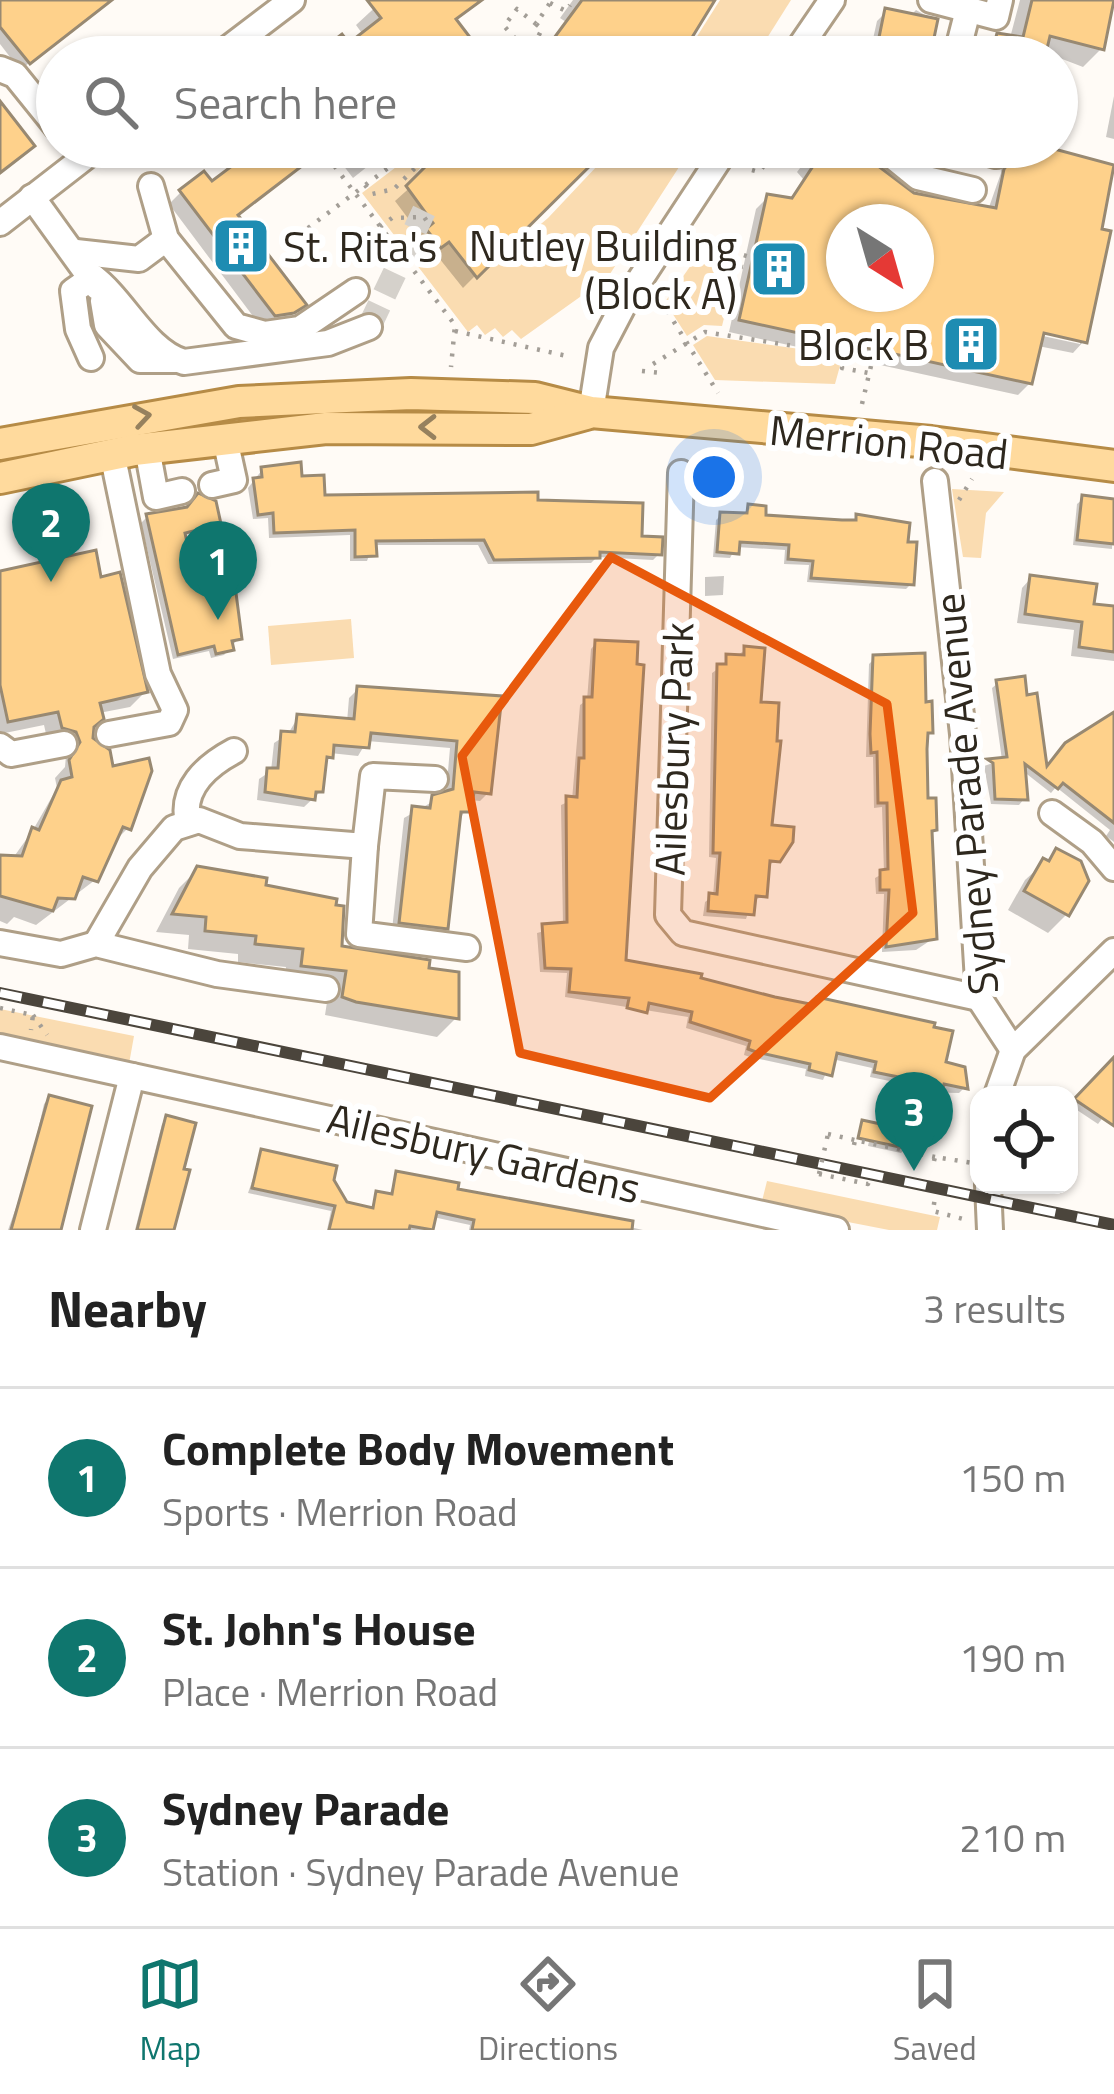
<!DOCTYPE html>
<html lang="en">
<head>
<meta charset="utf-8">
<style>
  body { margin:0; font-family:"Titillium Web",sans-serif; background:#f2f2f2; color:#222 }
  .controls { position:absolute; right:36px; bottom:36px; display:grid; overflow:hidden; border-radius:24px; box-shadow:0 3px 9px #0004 }
  .controls button { width:108px; height:108px; display:grid; place-items:center; padding:0; border:0; border-bottom:3px solid #e0e0e0; background:#fff; color:#222; font:60px sans-serif }
  .compass { position:absolute; left:826px; top:204px; width:108px; height:108px; border-radius:50%; background:#fff; box-shadow:0 3px 9px #0004; rotate:143deg }
  .you { position:absolute; left:714px; top:477px; width:42px; height:42px; margin:-30px; border:9px solid #fff; border-radius:50%; background:#1a73e8; box-shadow:0 0 0 18px #1a73e833 }
  .badge { display:grid; place-items:center; width:78px; height:78px; border-radius:50%; background:#0f766e; color:#fff; font-size:39px; font-weight:700 }
  .pin { position:absolute; translate:-50% -99px; filter:drop-shadow(0 3px 6px #0008) }
  .pin::after { content:''; position:absolute; top:63px; width:42px; height:36px; background:inherit; clip-path:polygon(0 0,100% 0,50% 100%) }
  .list { margin:0; padding:0; list-style:none }
  h2 { display:flex; justify-content:space-between; align-items:center; height:156px; margin:0; padding:0 48px; font-size:51px }
  h2 small { font-size:39px; font-weight:400; color:#767676 }
  .list li { display:grid; grid-template-columns:78px 1fr auto; gap:36px; align-items:center; box-sizing:border-box; height:180px; padding:0 48px; border-top:3px solid #e0e0e0 }
  .list b { display:block; font-size:45px; white-space:nowrap }
  .list p { margin:0; font-size:39px; white-space:nowrap; color:#767676 }
  .list em { font-size:39px; font-style:normal; color:#767676 }
  .icon { flex:none; width:66px; height:66px; fill:none; stroke:currentColor; stroke-width:2; stroke-linecap:round; stroke-linejoin:round }
  .map { position:relative; flex:none; width:1114px; height:1230px; overflow:hidden }
  .search { position:absolute; background:#fff; box-shadow:0 3px 9px #0004; left:36px; right:36px; top:36px; height:132px; display:flex; align-items:center; gap:30px; box-sizing:border-box; padding:0 42px; border-radius:66px; color:#767676; font-size:45px }
  .sheet { height:696px; background:#fff }
  nav { display:flex; justify-content:space-around; align-items:center; box-sizing:border-box; height:168px; border-top:3px solid #e0e0e0; background:#fff; font-size:33px; color:#767676 }
  nav a { display:grid; justify-items:center; gap:6px }
  nav .on { color:#0f766e }
  .map>svg:first-child { display:block }
</style>
</head>
<body>
<div class="map">
<svg width="1114" height="1230" viewBox="0 0 1114 1230">
  <rect width="100%" height="100%" fill="#fffbf6"/>
  <g fill="#fadcb1">
    <polygon points="720,0 791,0 755,57 684,57"/>
    <polygon points="615,147 692,147 608,277 521,339 512,330 503,337 495,328 485,335 477,325 468,332 362,193 421,148 424,163 406,187 477,278 548,218"/>
    <polygon points="701,251 726,261 721,286 731,290 722,326 704,325 687,336 665,302"/>
    <polygon points="707,336 843,355 835,384 715,380 693,345"/>
    <polygon points="952,489 1004,492 986,513 981,558 963,557"/>
    <polygon points="351,619 354,658 271,665 268,626"/>
    <polygon points="0,1009 134,1036 129,1064 30,1046 30,1040 0,1035"/>
    <polygon points="767,1181 940,1217 937,1230 889,1230 761,1205"/>
  </g>
  <g fill="#0003" fill-rule="evenodd">
    <polygon points="0,0 111,0 20,70 0,44"/>
    <polygon points="383,0 483,0 454,22 481,57 317,57 348,48 364,36 356,25"/>
    <polygon points="573,0 711,0 675,57 540,57 566,22 560,18"/>
    <polygon points="1020,0 1113,0 1102,48 1083,67 1057,57 979,57 998,36 1010,38"/>
    <polygon points="916,10 934,20 927,57 869,57 877,21 886,12 910,16"/>
    <polygon points="1114,96 1114,139 1106,137"/>
    <polygon points="262,147 284,147 235,217 303,304 291,316 261,327 169,204 181,192 211,186"/>
    <polygon points="329,147 392,147 353,178"/>
    <polygon points="455,147 603,147 463,288 435,253 427,258 416,244 422,237 395,201"/>
    <path d="M816,147L912,196L988,210L1001,173L1000,153L1006,147H1032L1114,168L1099,231L1084,341L1073,353L1038,346L1030,383L1018,395L729,332L756,209L768,197L789,201L803,179L797,172ZM844,222H916V294H844ZM1030,327L1080,338V344L1029,333Z"/>
    <polygon points="262,470 299,479 322,498 535,503 639,538 659,554 653,560 597,557 591,563 488,564 478,545 373,545 367,561 350,561 350,535 269,538 268,518 253,519 248,488"/>
    <polygon points="1083,499 1114,502 1112,549 1073,545 1077,504"/>
    <polygon points="749,507 762,518 852,523 857,517 911,584 906,589 807,582 809,565 784,564 785,550 736,547 730,558 713,557 716,520 721,515 743,516"/>
    <polygon points="147,517 218,523 183,536 192,583 230,574 239,638 224,655 211,658 209,651 173,659 141,523"/>
    <polygon points="0,575 99,580 145,692 130,707 99,713 89,736 128,828 112,844 95,880 36,925 14,917 7,924 0,921 0,857 13,858 33,830 57,788 55,778 65,767 66,755 48,743 44,725 0,734"/>
    <polygon points="724,576 723,595 705,596 705,577"/>
    <polygon points="1031,578 1091,606 1114,609 1114,661 1071,656 1074,630 1017,623 1022,588"/>
    <polygon points="596,643 623,963 811,1008 818,1000 942,1064 964,1088 959,1093 913,1092 914,1086 870,1077 872,1068 832,1059 823,1080 805,1076 806,1069 750,1057 744,1055 746,1046 686,1028 688,1017 565,997 567,973 540,972 537,933 563,926 561,805 572,800 580,705 587,700 591,649"/>
    <polygon points="745,650 758,704 768,828 778,860 767,866 764,896 752,901 746,919 703,916 705,902 713,896 716,858 709,857 712,673"/>
    <polygon points="875,658 923,705 930,732 925,737 925,802 934,829 929,834 934,938 916,950 882,952 884,894 876,894 875,878 884,873 882,807 874,808 873,757 866,757 869,664"/>
    <polygon points="998,683 1045,772 1114,715 1114,842 1106,836 1110,830 1056,787 1051,793 1023,771 1024,799 1019,805 991,804 984,766 1002,760 992,688"/>
    <polygon points="358,689 499,699 489,792 480,801 470,800 460,820 445,927 437,936 392,930 404,818 446,794 450,748 367,741 358,756 330,753 323,763 321,791 304,807 257,800 259,779 271,771 274,743 288,734 298,717 347,722 349,698"/>
    <polygon points="1057,851 1067,914 1048,933 1008,910 1025,880"/>
    <polygon points="198,869 263,888 339,949 426,971 456,1018 437,1037 325,1015 329,989 284,984 286,967 238,962 238,954 188,949 189,935 156,932 179,888"/>
    <polygon points="1114,1057 1114,1103 1098,1124 1071,1106"/>
    <polygon points="49,1098 56,1230 8,1230 28,1174 44,1104"/>
    <polygon points="167,1119 172,1230 135,1230 162,1124"/>
    <polygon points="871,1132 907,1147 901,1153 868,1146"/>
    <polygon points="262,1152 331,1180 345,1205 370,1210 377,1194 389,1196 397,1174 643,1230 469,1230 470,1225 433,1217 429,1230 327,1230 331,1211 248,1193"/>
  </g>
  <g fill="#fed18b" stroke="#988972" stroke-width="3" fill-rule="evenodd">
    <polygon points="0,0 112,0 30,64 0,27"/>
    <polygon points="367,0 482,0 456,19 485,57 312,57 342,34 349,43 381,18"/>
    <polygon points="582,0 715,0 680,57 540,57"/>
    <polygon points="1032,0 1114,0 1104,50 1050,36 1045,57 991,57 997,33 1023,37"/>
    <polygon points="885,8 938,19 930,57 875,57"/>
    <polygon points="0,101 35,146 0,173"/>
    <polygon points="257,147 288,147 302,166 238,215 307,305 294,313 275,316 179,190 204,171 212,181"/>
    <polygon points="445,147 609,147 477,278 449,242 441,248 426,229 433,223 406,186"/>
    <path d="M814,147H825L848,163L857,150L914,193L996,208L1004,169L1012,159L1010,147H1047L1114,165L1102,229L1111,231L1087,343L1044,333L1032,384L739,320L767,194L792,198L813,166L807,159ZM844,222H916V294H844Z"/>
    <polygon points="301,462 302,476 324,475 325,495 538,492 538,500 643,503 642,536 663,537 662,555 600,552 600,558 494,560 484,540 376,541 377,556 355,557 355,530 274,533 273,513 258,515 253,478 262,477 261,467"/>
    <polygon points="198,493 216,501 221,524 185,533 195,579 233,570 242,639 232,641 234,650 216,654 214,646 178,655 146,514 187,507"/>
    <polygon points="1082,495 1114,499 1114,544 1077,540"/>
    <polygon points="748,504 766,506 766,515 842,520 856,520 856,514 910,523 908,542 917,542 914,585 811,578 813,561 788,559 789,545 740,542 739,554 717,552 720,512 747,513"/>
    <polygon points="96,550 101,577 120,572 148,692 100,703 104,719 94,727 93,738 110,750 113,766 149,758 152,771 131,830 123,827 98,882 83,877 75,899 58,898 53,911 0,896 0,855 22,856 32,827 39,830 61,780 72,777 69,760 80,742 76,732 62,728 58,712 8,722 0,685 0,571"/>
    <polygon points="1030,575 1097,584 1094,604 1114,606 1114,652 1079,647 1082,622 1025,614"/>
    <polygon points="595,640 638,642 637,664 644,665 626,960 702,974 701,978 775,997 815,1005 817,997 935,1023 934,1027 953,1031 946,1062 965,1067 968,1089 944,1084 942,1092 917,1087 918,1081 874,1072 876,1062 837,1053 832,1076 809,1070 810,1064 756,1052 748,1049 750,1041 690,1022 692,1012 649,1003 647,1013 627,1008 629,998 569,992 571,969 545,968 542,924 567,922 566,796 577,797 579,758 584,758 584,697 592,697"/>
    <polygon points="744,646 765,648 761,702 779,703 777,741 781,741 772,825 794,827 793,842 780,862 770,861 767,897 756,896 754,915 708,911 709,893 717,894 720,853 713,853 717,664 726,664 726,654 744,655"/>
    <polygon points="925,653 926,702 932,701 933,733 928,733 927,749 928,798 936,798 937,830 932,831 937,939 886,947 889,890 880,890 880,870 888,869 887,803 878,803 877,752 871,753 870,734 873,655"/>
    <polygon points="1025,676 1027,695 1037,693 1047,766 1065,743 1114,712 1114,823 1063,783 1058,789 1025,764 1028,800 995,799 993,763 987,759 1007,757 996,680"/>
    <polygon points="357,686 502,696 491,794 474,792 471,812 461,812 448,929 399,923 412,806 430,808 432,795 453,789 457,741 371,733 369,748 334,745 333,758 327,757 323,792 316,792 315,800 265,792 267,768 278,768 281,731 295,732 297,714 354,719"/>
    <polygon points="1056,848 1081,861 1089,881 1069,916 1024,891 1043,858 1049,861"/>
    <polygon points="197,866 267,878 266,885 337,899 336,905 344,906 342,946 430,960 429,968 459,972 459,1019 356,1002 342,997 346,971 301,966 303,949 255,944 256,936 205,931 206,917 172,914"/>
    <polygon points="1114,1057 1114,1126 1074,1099"/>
    <polygon points="49,1095 92,1106 61,1230 11,1230"/>
    <polygon points="166,1115 196,1123 184,1169 190,1170 174,1230 137,1230"/>
    <polygon points="862,1120 913,1131 909,1149 858,1138"/>
    <polygon points="261,1149 337,1166 334,1180 347,1202 373,1208 376,1191 392,1194 396,1171 459,1183 458,1189 633,1221 632,1230 472,1230 474,1220 437,1212 433,1230 410,1226 409,1230 329,1230 335,1206 252,1188"/>
  </g>
  <g fill="none" stroke-linecap="round" stroke-linejoin="round">
    <polyline stroke="#d5d1cb" stroke-width="24" stroke-dasharray="24 12" stroke-linecap="butt" points="369,327 424,211"/>
    <g stroke="#af9f87" stroke-width="30">
      <g id="minor">
        <polyline points="931,0 996,17 1000,0"/>
        <polyline points="217,57 292,0"/>
        <polyline points="793,57 832,0"/>
        <polyline points="956,57 968,10"/>
        <polyline points="0,69 15,75 57,127"/>
        <polyline points="881,147 918,177 973,190"/>
        <polyline points="969,147 996,155"/>
        <polyline points="151,186 166,239 236,326 265,334 300,329 356,291"/>
        <polyline points="32,197 97,287"/>
        <polyline points="0,223 98,147"/>
        <polyline points="76,252 139,259 166,239"/>
        <path d="M93,277C124,300 147,352 184,362L328,343L369,327"/>
        <polyline points="103,301 107,325 140,360 175,360"/>
        <polyline points="91,358 78,329 73,291 93,277"/>
        <polyline points="591,412 601,348 624,304 727,147"/>
        <polyline points="147,448 156,497 182,491"/>
        <polyline points="681,473 668,915 683,933 979,998"/>
        <polyline points="935,481 963,734 979,998 1013,1050"/>
        <polyline points="212,485 234,480 225,439"/>
        <polyline points="109,734 169,723 175,710 158,674 112,453"/>
        <polyline points="0,746 11,754 64,744"/>
        <polyline points="1052,813 1092,842 1114,868"/>
        <path d="M188,823C180,789 206,766 234,751"/>
        <polyline points="365,846 359,934 467,948"/>
        <polyline points="0,943 61,954 96,944 217,974 326,989"/>
        <polyline points="96,944 140,868 174,828 199,820 240,836 365,846 373,776 435,779"/>
        <polyline points="0,1047 836,1230"/>
        <polyline points="997,1095 1013,1050 1114,951"/>
        <polyline points="988,1185 990,1230"/>
        <polyline points="93,1230 132,1076"/>
      </g>
    </g>
    <g stroke="#b68b46" stroke-width="36">
      <g id="major">
        <polyline points="0,444 239,402 411,394 535,398 591,412 931,442 1114,466"/>
        <polyline points="0,478 134,450 326,428 531,429 586,414"/>
      </g>
    </g>
    <g stroke="#a39e97" stroke-width="4.5" stroke-dasharray="3 9" stroke-linecap="butt">
      <polyline points="550,3 566,11 570,5"/>
      <polyline points="509,57 520,44 504,26 517,9 536,24 552,0"/>
      <polyline points="528,57 542,29 536,24"/>
      <polyline points="320,147 455,325 451,367"/>
      <polyline points="804,147 811,152"/>
      <polyline points="329,158 344,147"/>
      <polyline points="752,170 759,172 773,154 795,161"/>
      <polyline points="365,185 372,194 394,189 429,154"/>
      <polyline points="380,227 392,218 424,217 430,226"/>
      <polyline points="308,228 416,147"/>
      <polyline points="698,241 753,258"/>
      <polyline points="731,252 723,286 728,287 733,265 743,267"/>
      <polyline points="661,301 718,393"/>
      <polyline points="455,331 567,356"/>
      <polyline points="653,364 705,332 845,354 842,368 869,373"/>
      <polyline points="642,371 661,373"/>
      <polyline points="862,404 875,349"/>
      <polyline points="959,500 972,479"/>
      <polyline points="0,1008 33,1015 31,1030"/>
      <polyline points="33,1015 47,1035"/>
      <polyline points="828,1134 855,1140"/>
      <polyline points="854,1145 855,1140 935,1157"/>
      <polyline points="934,1161 935,1157 979,1164"/>
      <polyline points="819,1174 868,1184 870,1176"/>
      <polyline points="936,1190 933,1211 967,1220"/>
    </g>
    <use href="#minor" stroke="#fff" stroke-width="24"/>
    <use href="#major" stroke="#ffda9d" stroke-width="30"/>
    <g stroke="#4b453c" stroke-width="12">
      <polyline id="rail" points="0,993 1114,1225"/>
    </g>
    <use href="#rail" stroke="#fff" stroke-width="8" stroke-dasharray="22" stroke-linecap="butt"/>
    <polyline stroke="#a39e97" stroke-width="4.5" stroke-dasharray="3 9" stroke-linecap="butt" points="819,1174 828,1134"/>
  </g>
  <defs><path id="oneway-chevron" d="M-2-3.5L2.5 0L-2 3.5" fill="none" stroke-width="1.6" stroke-linecap="round" stroke-linejoin="round" transform="scale(3)"/></defs>
  <g stroke="#96815e">
    <use href="#oneway-chevron" transform="translate(142 416) rotate(-9)"/>
    <use href="#oneway-chevron" transform="translate(428 427) rotate(180)"/>
  </g>
  <path fill="#e8590c" fill-opacity="0.2" stroke="#e8590c" stroke-width="9" stroke-linejoin="round" d="M611,557L887,704L913,913L710,1098L520,1053L462,756Z"/>
  <defs>
    <g id="building-square" transform="scale(3)"><rect x="-9" y="-9" width="18" height="18" rx="4" fill="#1e8cb2" stroke="#fff"/><path d="M-4-6H4V6H1V3H-1V6H-4ZM-2.5-4.3h1.7v1.8h-1.7ZM.8-4.3h1.7v1.8H.8ZM-2.5-1h1.7V.8h-1.7ZM.8-1h1.7V.8H.8Z" fill="#fff"/></g>
  </defs>
  <g fill-rule="evenodd">
    <use href="#building-square" x="241" y="246"/>
    <use href="#building-square" x="779" y="269"/>
    <use href="#building-square" x="971" y="344"/>
  </g>
  <g text-anchor="middle" dominant-baseline="central" stroke-width="12" stroke-linejoin="round" paint-order="stroke">
    <g font-size="42" fill="#2e281e" stroke="#fff" text-anchor="end">
      <text x="737" y="245">Nutley Building<tspan x="737" dy="48">(Block A)</tspan></text>
      <text x="283" y="246" text-anchor="start">St. Rita's</text>
      <text x="929" y="344">Block B</text>
    </g>
    <g font-size="42" fill="#2e281e" stroke="#fff">
      <text transform="translate(889 441) rotate(6)">Merrion Road</text>
      <text transform="translate(673 749) rotate(-88)">Ailesbury Park</text>
      <text transform="translate(965 794) rotate(-95)">Sydney Parade Avenue</text>
      <text transform="translate(484 1152) rotate(13)">Ailesbury Gardens</text>
    </g>
  </g>
</svg>
<div class="controls">
<button><svg class="icon" aria-label="locate" viewBox="0 0 24 24"><circle cx="12" cy="12" r="6"/><path d="M12 2v4M12 18v4M2 12h4M18 12h4"/></svg></button>
</div>
<svg class="compass" viewBox="-18 -18 36 36"><path d="M0-13l5 13h-10z" fill="#e53935"/><path d="M0 13l5-13h-10z" fill="#767676"/></svg>
<div class="you"></div>
<div class="pin badge" style="left:218px;top:620px">1</div>
<div class="pin badge" style="left:51px;top:582px">2</div>
<div class="pin badge" style="left:914px;top:1171px">3</div>
<div class="search"><svg class="icon" aria-label="search" viewBox="0 0 24 24"><circle cx="10" cy="10" r="6"/><path d="M15 15l6 6"/></svg>Search here</div>
</div>
<section class="sheet">
<h2>Nearby<small>3 results</small></h2>
<ul class="list">
<li><span class="badge">1</span><div><b>Complete Body Movement</b><p>Sports · Merrion Road</p></div><em>150 m</em></li>
<li><span class="badge">2</span><div><b>St. John's House</b><p>Place · Merrion Road</p></div><em>190 m</em></li>
<li><span class="badge">3</span><div><b>Sydney Parade</b><p>Station · Sydney Parade Avenue</p></div><em>210 m</em></li>
</ul>
</section>
<nav>
<a class="on"><svg class="icon" aria-label="map" viewBox="0 0 24 24"><path d="M3 6l6-2 6 2 6-2v14l-6 2-6-2-6 2zM9 4v14M15 6v14"/></svg>Map</a>
<a><svg class="icon" aria-label="directions" viewBox="0 0 24 24"><path d="M12 3l9 9-9 9-9-9zM9 14v-3h6M13 9l2 2-2 2"/></svg>Directions</a>
<a><svg class="icon" aria-label="saved" viewBox="0 0 24 24"><path d="M7 4h10v16l-5-4-5 4z"/></svg>Saved</a>
</nav>
</body>
</html>
